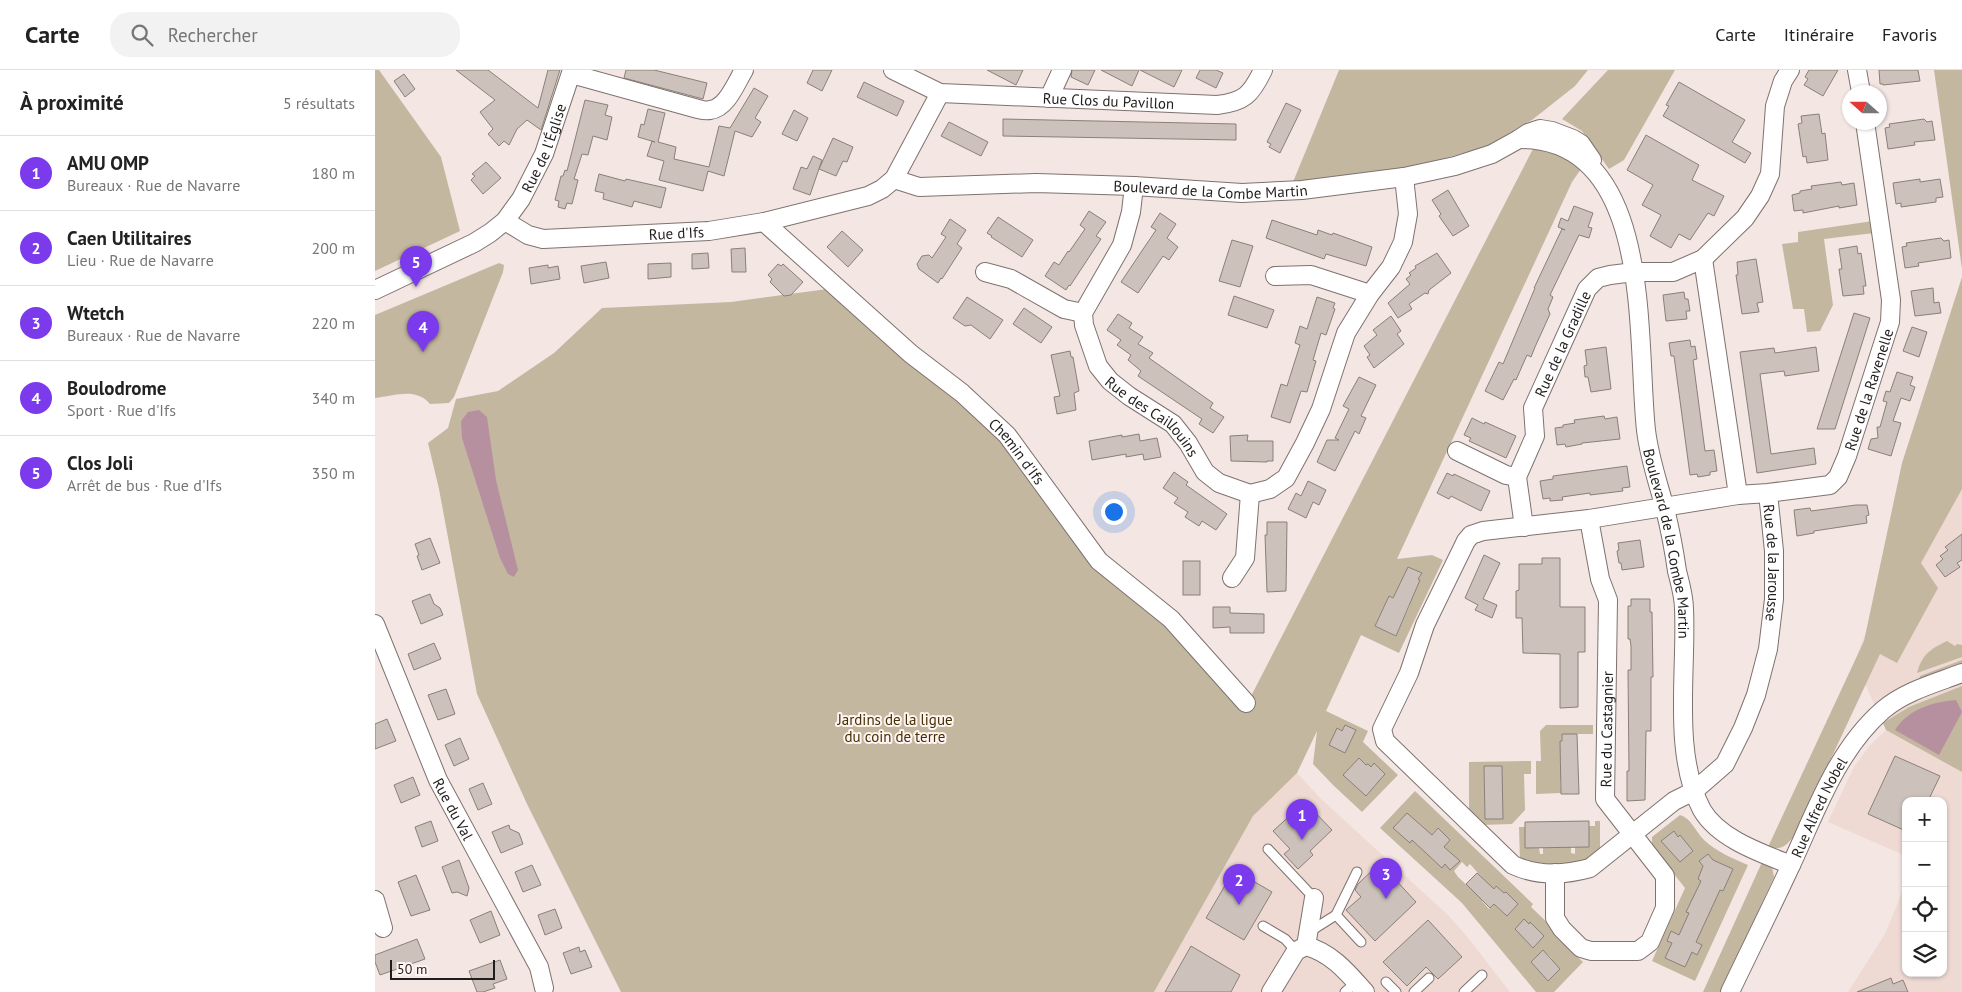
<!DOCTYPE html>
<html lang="fr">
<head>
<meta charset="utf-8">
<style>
  body { margin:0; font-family:"PT Sans",sans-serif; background:#f2f2f2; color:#222 }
  .controls { position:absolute; right:15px; bottom:15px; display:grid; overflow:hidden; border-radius:10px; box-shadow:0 1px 4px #0004 }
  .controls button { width:45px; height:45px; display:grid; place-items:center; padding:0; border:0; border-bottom:1px solid #e0e0e0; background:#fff; color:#222; font:25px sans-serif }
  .compass { position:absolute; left:1467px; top:15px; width:45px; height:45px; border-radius:50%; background:#fff; box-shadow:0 1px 4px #0004; rotate:291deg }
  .scale { position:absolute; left:15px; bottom:12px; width:105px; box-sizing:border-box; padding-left:5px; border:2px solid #211d1c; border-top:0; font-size:14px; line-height:18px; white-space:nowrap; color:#211d1c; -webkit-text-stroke:4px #fff4f1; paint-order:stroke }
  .you { position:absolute; left:738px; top:441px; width:18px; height:18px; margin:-12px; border:4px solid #fff; border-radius:50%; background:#1a73e8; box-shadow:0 0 0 8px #1a73e833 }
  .badge { display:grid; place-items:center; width:32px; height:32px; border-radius:50%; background:#7c3aed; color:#fff; font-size:16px; font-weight:700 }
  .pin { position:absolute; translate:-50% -41px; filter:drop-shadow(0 1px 2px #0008) }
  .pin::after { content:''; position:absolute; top:26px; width:18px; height:15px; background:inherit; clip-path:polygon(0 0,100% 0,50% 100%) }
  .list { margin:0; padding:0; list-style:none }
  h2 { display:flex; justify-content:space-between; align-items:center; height:65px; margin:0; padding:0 20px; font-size:21px }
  h2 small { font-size:16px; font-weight:400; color:#767676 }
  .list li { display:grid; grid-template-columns:32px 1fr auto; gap:15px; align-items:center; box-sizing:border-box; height:75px; padding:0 20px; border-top:1px solid #e0e0e0 }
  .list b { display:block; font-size:19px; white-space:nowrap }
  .list p { margin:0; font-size:16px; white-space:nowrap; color:#767676 }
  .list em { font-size:16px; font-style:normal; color:#767676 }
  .icon { flex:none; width:28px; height:28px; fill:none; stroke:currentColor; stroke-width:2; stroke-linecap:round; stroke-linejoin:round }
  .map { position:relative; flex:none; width:1587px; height:922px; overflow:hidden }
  header { display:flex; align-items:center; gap:30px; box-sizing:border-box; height:70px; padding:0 25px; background:#fff; border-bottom:1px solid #e0e0e0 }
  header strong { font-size:24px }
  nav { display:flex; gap:28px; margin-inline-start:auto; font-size:18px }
  .search { width:350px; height:45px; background:#f2f2f2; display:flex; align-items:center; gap:12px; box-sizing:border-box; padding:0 18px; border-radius:20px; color:#767676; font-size:19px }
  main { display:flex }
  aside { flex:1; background:#fff }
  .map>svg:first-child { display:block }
</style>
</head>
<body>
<header>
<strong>Carte</strong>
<div class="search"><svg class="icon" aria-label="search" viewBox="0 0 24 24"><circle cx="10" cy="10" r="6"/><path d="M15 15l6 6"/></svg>Rechercher</div>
<nav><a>Carte</a><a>Itinéraire</a><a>Favoris</a></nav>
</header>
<main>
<aside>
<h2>À proximité<small>5 résultats</small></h2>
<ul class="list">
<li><span class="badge">1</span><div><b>AMU OMP</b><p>Bureaux · Rue de Navarre</p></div><em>180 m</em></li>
<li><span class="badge">2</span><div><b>Caen Utilitaires</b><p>Lieu · Rue de Navarre</p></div><em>200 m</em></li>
<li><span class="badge">3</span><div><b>Wtetch</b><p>Bureaux · Rue de Navarre</p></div><em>220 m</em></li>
<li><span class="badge">4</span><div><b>Boulodrome</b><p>Sport · Rue d'Ifs</p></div><em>340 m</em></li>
<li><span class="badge">5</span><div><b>Clos Joli</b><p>Arrêt de bus · Rue d'Ifs</p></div><em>350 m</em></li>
</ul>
</aside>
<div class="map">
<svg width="1587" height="922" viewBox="0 0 1587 922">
  <rect width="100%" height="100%" fill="#f4e6e3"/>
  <g fill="#eed9d3">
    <polygon points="1587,399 1587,922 1473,922 1510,864 1531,813 1531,903 1568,903 1568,731 1531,731 1531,786 1453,752 1479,697 1495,675 1511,660 1480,592 1495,551"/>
    <polygon points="922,703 945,728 1074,846 1094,869 1135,922 779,922 878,746"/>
  </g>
  <g fill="#c4b7a0" fill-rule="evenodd">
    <polygon points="0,0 4,0 66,87 85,161 0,201"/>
    <polygon points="964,0 1213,0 1200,16 1157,50 1110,77 1028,100 918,112"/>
    <polygon points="1233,0 1300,0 1249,90 1234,99 1207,61 1187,49"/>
    <polygon points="1559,0 1587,0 1587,199"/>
    <path d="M1161,73L1208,96L1197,112L1022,489L1057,485L1068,490L1024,583L986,565L951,641L993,661L988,672L1023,705L987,742L958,715L938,694L942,661L922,703L878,746L779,922H246L152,734L102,624L64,419L53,373L73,358L81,329L123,321L179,283L227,238L356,232L460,218L591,322L719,484L873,632ZM1014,526L1035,535L1021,566L1000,556Z"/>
    <polygon points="1498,151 1499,163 1449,169 1458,235 1445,261 1432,262 1429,239 1418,239 1407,174 1423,172 1423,162"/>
    <path d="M124,193L129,195L128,202L79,327L74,333L55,334C41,317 19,326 0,328V245Z"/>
    <path d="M1587,207V419L1546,493L1563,518L1522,593L1505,584L1421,763C1413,774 1408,781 1393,777L1489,571L1527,393Z"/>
    <path d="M1572,571L1580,576L1582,574L1587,575V587L1542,603C1547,585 1555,579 1572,571Z"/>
    <polygon points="1587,590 1587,596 1543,614 1545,606"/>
    <polygon points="1587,616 1587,702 1511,660 1508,653 1534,637"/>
    <polygon points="1171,655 1218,655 1218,664 1187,664 1185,697 1187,710 1185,711 1186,723 1161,724 1161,691 1166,691 1165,661"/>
    <path d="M1156,691V704H1149L1150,740L1137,754L1106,755L1094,744V692ZM1109,696H1127L1110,749Z"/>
    <path d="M1040,721L1158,834L1156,837L1176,856L1180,866L1208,892L1179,922H1161L1087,833L1005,758ZM1063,758L1075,770L1068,777L1078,785L1045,777ZM1087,792L1092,797L1095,794L1109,810L1098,821L1083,807L1079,801ZM1121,816L1129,823L1131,822L1143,834L1132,846L1119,834L1114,839L1107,831ZM1165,883L1169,887L1172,884L1177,889L1173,910L1156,892Z"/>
    <path d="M1305,745C1317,749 1320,761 1329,770C1342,782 1357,788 1373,795L1320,911L1277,891L1310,818L1277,776V767Z"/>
    <polygon points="1220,751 1225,751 1225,781 1209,795 1149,795 1145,792 1144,757 1150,757 1150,778 1164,778 1165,784 1168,784 1168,778 1196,777 1196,783 1200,784 1200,777 1214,777 1214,756 1220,756"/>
    <polygon points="1388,790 1397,797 1399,807 1346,922 1328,922"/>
  </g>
  <g fill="#b790a0">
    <polygon points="104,340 112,347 121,410 143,500 139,507 133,504 125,488 87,368 86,351 93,342"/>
    <path d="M1581,630L1587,642L1564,685L1520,660C1533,639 1558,632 1581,630Z"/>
  </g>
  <g fill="#ccc2bb" stroke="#8a8079">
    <polygon points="81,0 113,0 163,38 173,0 185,0 166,60 152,50 142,59 134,75 129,71 124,76 113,64 118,59 105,42 120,30"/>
    <polygon points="251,0 279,0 332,13 328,29 249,8"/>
    <polygon points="438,0 457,0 447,21 432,13"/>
    <polygon points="612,0 648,0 641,15"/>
    <polygon points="697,0 720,0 713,15 696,7"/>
    <polygon points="726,0 764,0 757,16"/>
    <polygon points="765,0 807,0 799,17"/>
    <polygon points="825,0 841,0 848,3 841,18 821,8"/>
    <polygon points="1434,0 1463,0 1448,26 1429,15 1433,9 1430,7"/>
    <polygon points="1504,0 1543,0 1545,11 1508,15 1508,14 1505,14"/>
    <polygon points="29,4 40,19 30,27 19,11"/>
    <polygon points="489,12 529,31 522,46 482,27"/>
    <polygon points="1304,12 1370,50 1357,72 1376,83 1370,93 1288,46 1294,36 1291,35"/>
    <polygon points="379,18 393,26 380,48 386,52 377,67 360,61 349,106 333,101 328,121 284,110 289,91 272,86 277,71 280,72 263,67 266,54 269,55 273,39 290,43 283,72 301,77 299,89 334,97 344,56 355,58"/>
    <polygon points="210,30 233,35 230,45 237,47 232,70 218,66 213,85 207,84 199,109 203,110 197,134 192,133 190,139 183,137 184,131 180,130 186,106 188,106 190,100 192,101"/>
    <polygon points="911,33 926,40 905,83 894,77 896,74 892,72"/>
    <polygon points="419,40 433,48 422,71 407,64"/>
    <polygon points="1444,44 1447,64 1450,63 1453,90 1432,93 1431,86 1428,87 1423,54 1427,53 1426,46"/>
    <polygon points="628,49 861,54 861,70 628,66"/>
    <polygon points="1549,49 1552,52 1557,51 1560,70 1539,72 1540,75 1513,79 1510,58 1515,57 1514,54"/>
    <polygon points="574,52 613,72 606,86 566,66"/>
    <polygon points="1271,65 1324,95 1317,110 1349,126 1339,146 1333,143 1315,170 1304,164 1296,178 1275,166 1286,145 1267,135 1278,115 1252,100"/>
    <polygon points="458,68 478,77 472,92 468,91 461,106 444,99"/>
    <polygon points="438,86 447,90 435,125 418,119 426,97 432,99"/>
    <polygon points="111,92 126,108 108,124 96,110 100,106 97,104"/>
    <polygon points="224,104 250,111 251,109 291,118 286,138 259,131 257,137 228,129 229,123 220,121"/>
    <polygon points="1545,109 1545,112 1565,109 1568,127 1561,128 1561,132 1526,137 1526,133 1521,134 1518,113"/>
    <polygon points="1466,112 1467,115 1479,113 1482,135 1464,138 1464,136 1428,143 1428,140 1419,141 1417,125 1425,123 1425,121 1437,119 1436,116"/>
    <polygon points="1073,120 1094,156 1078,166 1064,146 1066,144 1057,130"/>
    <polygon points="1199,136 1218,143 1213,157 1217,158 1214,168 1204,165 1175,225 1178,227 1173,239 1175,244 1160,277 1156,287 1152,285 1141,310 1139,309 1128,330 1110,321 1124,292 1128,294 1160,218 1159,218 1187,159 1190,160 1183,157 1186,148 1193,151"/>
    <polygon points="714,141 731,152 721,166 726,169 695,216 694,215 691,220 670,206 679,192 684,195 693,181 694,182 710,159 705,155"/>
    <polygon points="785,143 801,154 792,168 803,177 794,190 788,186 763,223 746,212 781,160 776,157"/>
    <polygon points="623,147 658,170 647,187 616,167 617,166 612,163"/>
    <polygon points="575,149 591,160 582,174 587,178 567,209 566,208 563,213 544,199 542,194 547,186 554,185 557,188 571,167 566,164"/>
    <polygon points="897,150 942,165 943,160 957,165 958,163 997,177 991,196 951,184 949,189 891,168"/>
    <polygon points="467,161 488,180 473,197 452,177"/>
    <polygon points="1566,168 1569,171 1574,170 1576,188 1543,193 1544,196 1530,198 1527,177 1532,176 1531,173"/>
    <polygon points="857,170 878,176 865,217 844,211"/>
    <polygon points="1482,176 1483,184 1486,183 1491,216 1488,216 1489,224 1468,226 1464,199 1467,199 1464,179"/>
    <polygon points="370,178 371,202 357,202 356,179"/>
    <polygon points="333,183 334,198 317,199 317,184"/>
    <polygon points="1062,183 1076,203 1054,220 1053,224 1050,223 1034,234 1037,239 1023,248 1013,233 1035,214 1031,209 1036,205 1034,203 1041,198 1040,196"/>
    <polygon points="1381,189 1388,232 1382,233 1384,242 1367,244 1361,205 1363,205 1362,192"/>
    <polygon points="231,192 234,208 209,213 206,196"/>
    <polygon points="296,193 296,207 273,209 273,194"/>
    <polygon points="403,194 406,196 408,194 428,212 416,225 409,226 395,212 397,209 393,205"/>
    <polygon points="173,195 173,198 183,196 185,209 156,214 154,198"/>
    <polygon points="1558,218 1559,233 1564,232 1566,243 1540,246 1536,221"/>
    <polygon points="1309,222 1310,229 1313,229 1315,241 1311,241 1312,249 1291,251 1288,225"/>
    <polygon points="859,226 899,240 892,258 853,245"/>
    <polygon points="592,227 628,250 615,269 596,255 590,256 578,248"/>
    <polygon points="942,227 960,233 958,238 960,239 951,265 946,263 938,290 941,291 932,322 926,321 915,353 896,347 906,314 912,316 925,275 920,273 925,256 932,259"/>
    <polygon points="649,238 677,257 666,273 638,254"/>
    <polygon points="1479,243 1495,248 1460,359 1442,359"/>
    <polygon points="743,244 757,253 754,258 768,267 763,274 778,283 774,288 838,333 835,338 849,347 838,363 824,354 827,349 763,306 766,301 753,290 756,285 742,275 746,270 732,260"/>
    <polygon points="1016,246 1026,261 1022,264 1029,274 999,298 992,287 995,285 989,276 1002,265 998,260"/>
    <polygon points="1537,257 1552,262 1544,287 1528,281"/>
    <polygon points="1315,270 1316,277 1320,276 1322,289 1318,290 1330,381 1339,380 1342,401 1335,402 1335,405 1323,407 1322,404 1315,405 1299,286 1296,286 1294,273"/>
    <polygon points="1231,277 1236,319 1216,322 1213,307 1210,307 1209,296 1212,295 1210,280"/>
    <polygon points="1441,277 1444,301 1410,306 1409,301 1385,304 1396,384 1439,378 1441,394 1382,403 1365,282 1399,278 1400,283"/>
    <polygon points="695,281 696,287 698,287 704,321 699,323 701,340 682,344 679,327 685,326 676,285"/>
    <polygon points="1522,302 1538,307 1535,315 1540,317 1535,331 1526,328 1518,351 1526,353 1516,386 1493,379 1496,369 1503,368 1502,357 1505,357 1512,332 1508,331 1511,321 1515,322"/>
    <polygon points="984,307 1001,315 986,346 991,348 984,364 980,361 960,401 942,392 952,370 964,370 960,368 974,339 968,336"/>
    <polygon points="1229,346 1230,349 1242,347 1245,369 1207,373 1207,374 1191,377 1190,374 1182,375 1180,358 1188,357 1188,355 1200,353 1199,350"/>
    <polygon points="1097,348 1109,354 1110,352 1141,366 1131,388 1094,371 1096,368 1089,365"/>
    <polygon points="764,364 765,371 782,368 786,387 769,390 768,384 751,387 751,384 717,390 714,371 747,365 747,367"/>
    <polygon points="873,365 872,371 898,371 898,391 892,391 892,392 856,391 855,366"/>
    <polygon points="1252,396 1255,417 1247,418 1248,421 1215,425 1215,423 1187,427 1188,430 1175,431 1175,428 1168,429 1165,411 1178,409 1178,406"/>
    <polygon points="799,402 813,412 811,415 852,444 841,460 827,451 824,456 810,447 813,442 799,433 803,428 788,418"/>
    <polygon points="1072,403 1078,406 1079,404 1115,421 1106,441 1076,426 1074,429 1062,423"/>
    <polygon points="933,411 951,420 944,435 938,432 931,448 913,439 921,423 926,426"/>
    <polygon points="1481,435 1492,435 1494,445 1491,446 1492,453 1439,461 1439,463 1422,466 1419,440 1435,438 1436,441"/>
    <polygon points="892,452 912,452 911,521 892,522 890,465 892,465"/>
    <polygon points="1587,464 1587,490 1582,493 1585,497 1570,507 1561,495 1568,489 1565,486 1573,480 1570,477"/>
    <polygon points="55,468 65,493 47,500 42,486 44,485 40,474"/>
    <polygon points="1265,470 1269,497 1247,500 1246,493 1244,493 1242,481 1244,480 1243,473"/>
    <polygon points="1109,485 1125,493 1108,529 1122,535 1117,548 1100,540 1103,535 1090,528"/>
    <polygon points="1167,488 1185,488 1185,537 1210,537 1210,582 1203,582 1203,637 1185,638 1185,584 1148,583 1147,548 1141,548 1141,521 1144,520 1144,494 1167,494"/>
    <rect x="808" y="491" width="17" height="34"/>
    <polygon points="1033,497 1047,503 1043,509 1045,510 1021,566 1000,556 1014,526 1018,528"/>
    <polygon points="55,524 59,534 65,538 68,545 46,554 37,531"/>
    <polygon points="1256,529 1275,529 1275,542 1277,542 1278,607 1276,607 1276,661 1271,661 1270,730 1252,731 1252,701 1254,701 1253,600 1256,600 1256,576 1255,569 1253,569 1253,536 1256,536"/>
    <polygon points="838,537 855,537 855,543 889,544 889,563 855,563 855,557 838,558"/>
    <polygon points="59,573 66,589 39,600 33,584"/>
    <polygon points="71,619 80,644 63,650 53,625"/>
    <polygon points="12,649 21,671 0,679 0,654"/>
    <polygon points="970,655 981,660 970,683 954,675 962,658 967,661"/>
    <polygon points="1187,664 1202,664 1204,724 1186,724 1185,671 1187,671"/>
    <polygon points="85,668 94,689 79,696 70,675"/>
    <polygon points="1520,686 1565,706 1553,731 1531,731 1531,761 1493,744"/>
    <polygon points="984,688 991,695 993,694 996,697 999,693 1010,704 991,726 968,705"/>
    <polygon points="1109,696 1127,696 1128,749 1110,749"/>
    <polygon points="38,707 45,725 26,733 19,715"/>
    <polygon points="108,713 117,734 103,740 94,719"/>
    <polygon points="930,732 957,760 935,781 938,785 923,799 909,784 915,779 898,761"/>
    <polygon points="1032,743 1057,765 1063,758 1075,770 1069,777 1085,791 1075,800 1070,794 1067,798 1037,770 1035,773 1018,758"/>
    <polygon points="56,751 63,771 47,777 40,757"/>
    <polygon points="1214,751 1214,777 1150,778 1150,752"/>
    <polygon points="134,755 135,759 144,763 148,774 126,783 117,762"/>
    <polygon points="1299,761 1303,767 1305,765 1318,781 1305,792 1286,771"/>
    <polygon points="1333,784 1338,790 1358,799 1348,821 1345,820 1321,872 1327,875 1322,885 1317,882 1310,897 1290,888 1297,873 1292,871 1296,861 1304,865 1314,843 1311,842 1326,811 1323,809 1328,796 1324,791"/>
    <polygon points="84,790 94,818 92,826 82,822 77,823 67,797"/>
    <polygon points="1005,793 1041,832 1000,871 971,840 986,827 980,820 983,814"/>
    <polygon points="157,795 166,815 148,822 140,802"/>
    <polygon points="859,800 897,822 869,870 831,848"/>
    <polygon points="1102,803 1119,819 1121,816 1129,823 1131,822 1143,834 1132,846 1119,834 1115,838 1091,814"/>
    <polygon points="41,805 55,840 36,846 23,812"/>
    <polygon points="180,839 187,858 170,865 163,845"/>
    <polygon points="116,841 125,865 105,873 95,850"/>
    <polygon points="1149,849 1154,854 1155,852 1169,866 1158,878 1140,859"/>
    <polygon points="1053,850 1087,887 1063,909 1051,897 1032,916 1008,892"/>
    <polygon points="42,869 50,889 5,905 0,892 0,885"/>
    <polygon points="816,876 865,905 856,922 790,922"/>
    <polygon points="204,877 205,882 210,880 217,897 196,904 188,883"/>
    <polygon points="1168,880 1185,899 1173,911 1156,892"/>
    <polygon points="125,890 132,909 118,914 120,918 108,922 102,922 94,901"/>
    <polygon points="1516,908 1518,914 1528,910 1533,922 1482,922"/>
  </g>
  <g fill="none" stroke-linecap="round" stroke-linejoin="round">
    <g stroke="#7e726f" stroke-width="11">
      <g id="service">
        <polyline points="893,779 939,828"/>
        <polyline points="961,845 982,802"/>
        <polyline points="888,856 910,869 921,881"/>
        <polyline points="934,862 961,845 986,872"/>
        <polyline points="1011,912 1021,922"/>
        <polyline points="970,922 981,912"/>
        <polyline points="1039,922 1054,908"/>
        <polyline points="1089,922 1107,905"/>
      </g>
    </g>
    <g stroke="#7e726f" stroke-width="20">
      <g id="minor">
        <path id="s1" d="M518,0L565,23L842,35C869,32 876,25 888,0"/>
        <polyline points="1482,0 1486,22"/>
        <path d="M196,6H204L323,39C327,40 332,41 335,40C352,38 361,13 369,0"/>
        <polyline points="674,28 687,0"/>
        <path id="s2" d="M1144,69C1280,68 1261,270 1271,360C1274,387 1283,412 1290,439C1295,459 1299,480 1302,501C1305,513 1309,526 1309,539C1312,601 1297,684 1327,740C1344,769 1386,783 1416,795"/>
        <path id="s3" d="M519,109L544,117L661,113L759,116L867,123L927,120L1029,107L1080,96L1117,84L1144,69L1153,63L1165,59L1177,61L1198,69L1206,74L1217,90"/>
        <path id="s4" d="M759,116L756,142L747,175L708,243L709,255L723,296L735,311L754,326L798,354L813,373L830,402L844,413L875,424L895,419L911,408L930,373L946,339L971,263L995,224L1016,197L1028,172L1033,144L1029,107"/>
        <path id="s5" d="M130,151L153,165L168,169L334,161L389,152L493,126L507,119L519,109L565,23"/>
        <path id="s6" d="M389,152L536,284L587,323L632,365L724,491L796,549L871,633"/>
        <polyline points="1328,189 1363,425"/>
        <polyline points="610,202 636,209 689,239 708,243"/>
        <polyline points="900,206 936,205 995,224"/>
        <path id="s7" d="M0,220L99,173L115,163L130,151L146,129L169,84L197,0"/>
        <polyline points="1082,381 1131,405 1142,407"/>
        <path id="s8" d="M1393,423L1399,481V529L1393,579L1381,625L1368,658L1350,694L1319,721L1299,731L1215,798C1190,805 1162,806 1138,795L1010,671L1007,659L1034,603L1050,555L1091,471L1096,465L1108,461L1214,449L1363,425L1393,423L1455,415L1463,407L1472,386L1515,252L1516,230L1490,52"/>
        <path id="s9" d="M1149,457L1142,407L1160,366L1158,338L1212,219L1223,208L1235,205L1259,202H1298L1328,189L1370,148L1385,126L1395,104L1400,36L1408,11L1415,0"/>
        <polyline points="857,508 870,488 875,424"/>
        <path id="s10" d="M0,554L63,710L164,897L169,918"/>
        <path id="s11" d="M1180,803V848L1187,859L1206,878L1216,881H1263L1275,872L1290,838V806L1230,729L1233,530L1225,509L1214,449"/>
        <polyline points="0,830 8,858"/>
        <polyline points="931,876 939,828"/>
        <path d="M896,922L921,881L931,876C957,883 973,903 990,922"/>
        <path id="s12" d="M1355,922C1375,880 1396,838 1416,795C1441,741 1462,680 1508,640C1530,621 1561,613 1587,603"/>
      </g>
    </g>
    <use href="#service" stroke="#fff" stroke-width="9"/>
    <use href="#minor" stroke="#fff" stroke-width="18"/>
  </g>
  <g text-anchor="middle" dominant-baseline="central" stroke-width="4" stroke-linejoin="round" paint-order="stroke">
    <g font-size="15" fill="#211d1c" stroke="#fff4f1">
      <text stroke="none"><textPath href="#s1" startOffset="221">Rue Clos du Pavillon</textPath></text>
      <text stroke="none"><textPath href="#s7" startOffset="231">Rue de l'Église</textPath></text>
      <text stroke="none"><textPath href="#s3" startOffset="318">Boulevard de la Combe Martin</textPath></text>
      <text stroke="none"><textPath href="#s5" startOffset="176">Rue d'Ifs</textPath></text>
      <text stroke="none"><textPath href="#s9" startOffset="194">Rue de la Gradille</textPath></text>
      <text stroke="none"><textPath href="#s8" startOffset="1401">Rue de la Ravenelle</textPath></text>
      <text stroke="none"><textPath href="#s4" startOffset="269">Rue des Caillouins</textPath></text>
      <text stroke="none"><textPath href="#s6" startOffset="342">Chemin d'Ifs</textPath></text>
      <text stroke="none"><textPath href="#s2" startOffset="469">Boulevard de la Combe Martin</textPath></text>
      <text stroke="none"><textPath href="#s8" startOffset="70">Rue de la Jarousse</textPath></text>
      <text stroke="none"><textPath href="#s11" startOffset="394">Rue du Castagnier</textPath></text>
      <text stroke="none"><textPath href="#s12" startOffset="205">Rue Alfred Nobel</textPath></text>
      <text stroke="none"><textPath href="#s10" startOffset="201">Rue du Val</textPath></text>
    </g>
    <g font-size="15" fill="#442f02" stroke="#fff4f1">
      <text x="520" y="649">Jardins de la ligue<tspan x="520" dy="17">du coin de terre</tspan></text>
    </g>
  </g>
</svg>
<div class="controls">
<button>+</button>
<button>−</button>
<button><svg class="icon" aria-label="locate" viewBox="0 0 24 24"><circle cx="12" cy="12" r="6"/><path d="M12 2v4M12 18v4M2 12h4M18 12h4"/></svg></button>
<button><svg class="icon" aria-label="layers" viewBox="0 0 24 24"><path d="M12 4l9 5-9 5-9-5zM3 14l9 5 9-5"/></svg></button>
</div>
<svg class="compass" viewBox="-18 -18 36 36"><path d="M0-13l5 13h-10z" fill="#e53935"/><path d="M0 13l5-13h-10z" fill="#767676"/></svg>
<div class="scale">50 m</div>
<div class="you"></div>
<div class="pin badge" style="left:927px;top:770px">1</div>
<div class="pin badge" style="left:864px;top:835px">2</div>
<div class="pin badge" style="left:1011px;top:829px">3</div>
<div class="pin badge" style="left:48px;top:282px">4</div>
<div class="pin badge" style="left:41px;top:217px">5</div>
</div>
</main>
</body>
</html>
